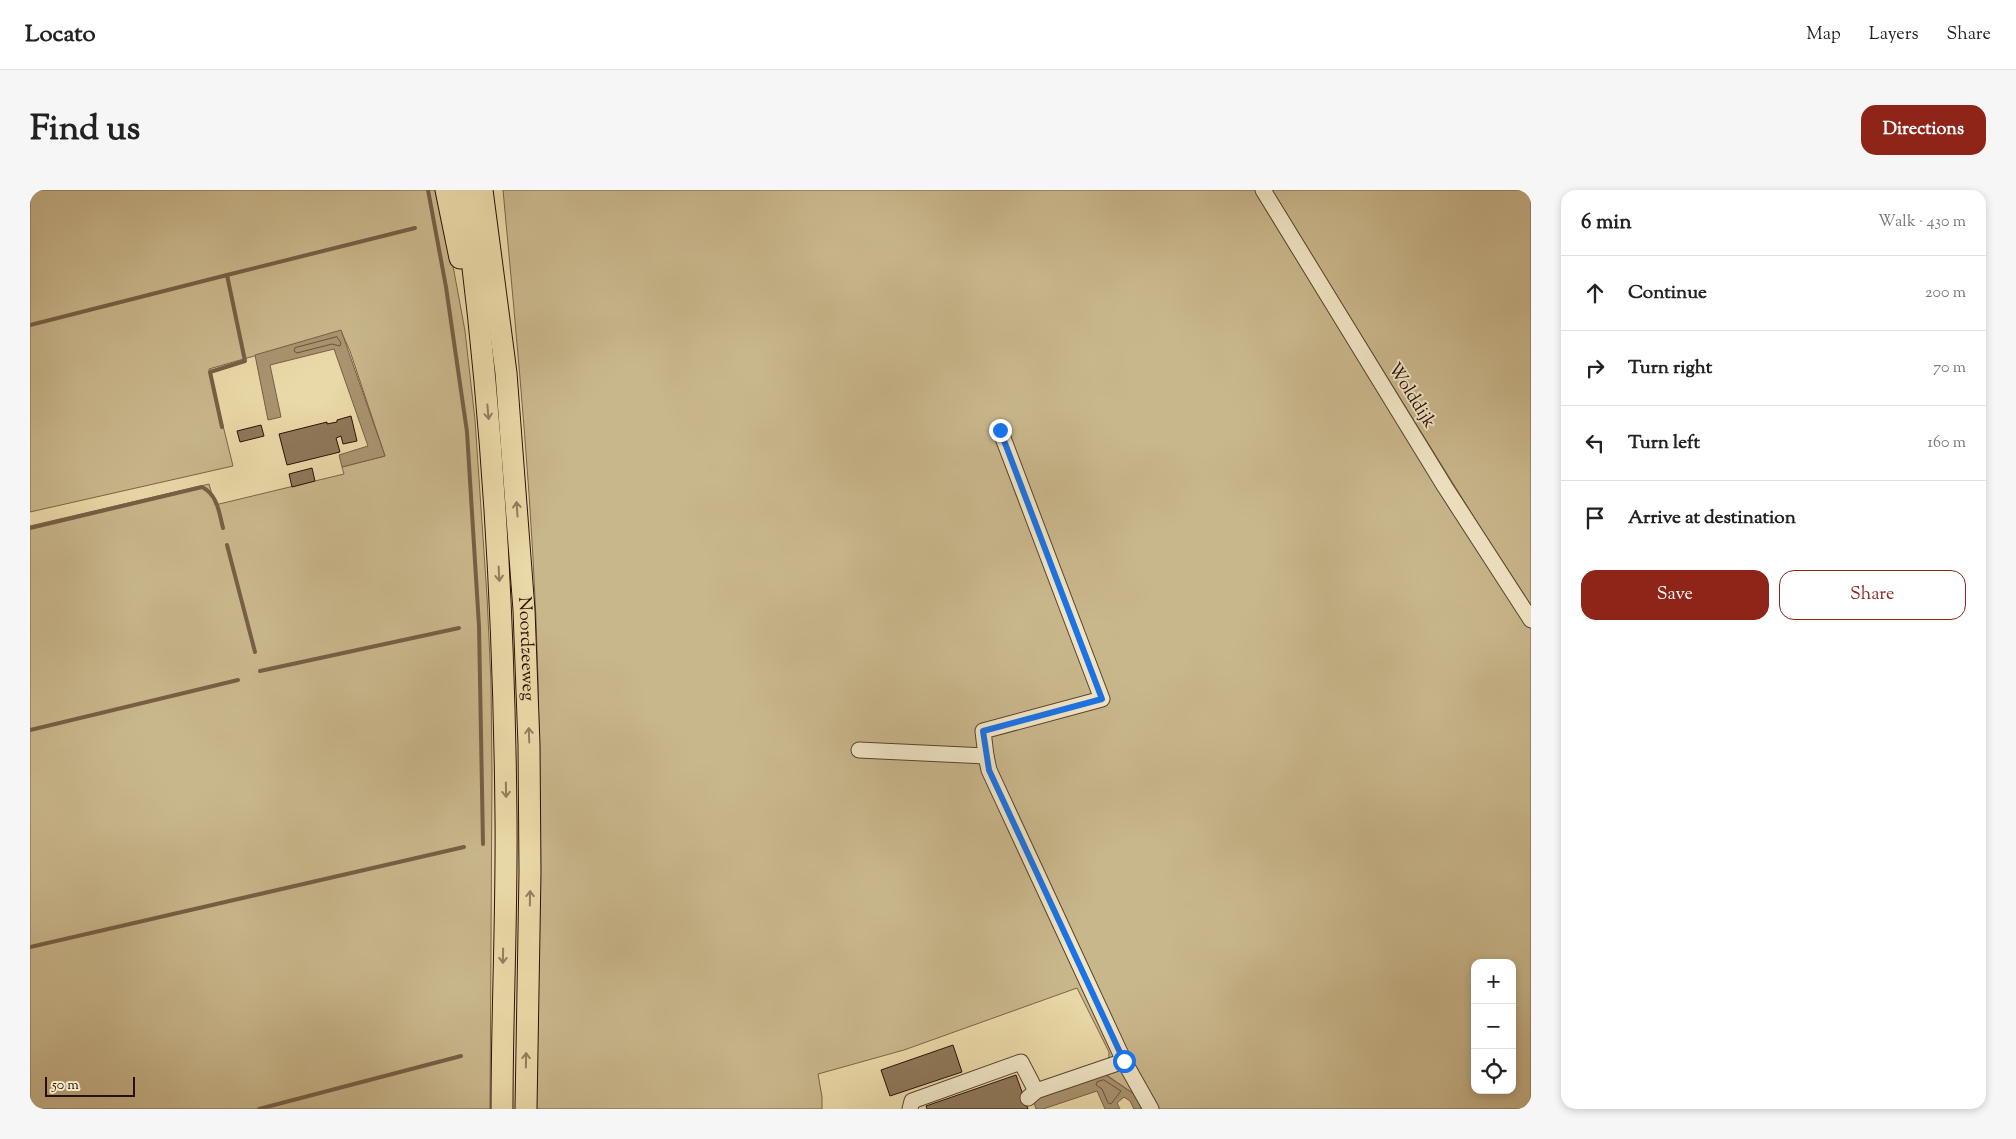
<!DOCTYPE html>
<html lang="en">
<head>
<meta charset="utf-8">
<style>
  body { margin:0; font-family:"Sorts Mill Goudy",serif; background:#f6f6f6; color:#222 }
  .controls { position:absolute; right:15px; bottom:15px; display:grid; overflow:hidden; border-radius:10px; box-shadow:0 2px 8px #0003 }
  .controls button { width:45px; height:45px; display:grid; place-items:center; padding:0; border:0; border-bottom:1px solid #e0e0e0; background:#fff; color:#222; font:25px sans-serif }
  .scale { position:absolute; left:15px; bottom:12px; width:90px; box-sizing:border-box; padding-left:5px; border:2px solid #2a0f04; border-top:0; font-size:14px; line-height:18px; white-space:nowrap; color:#2a0f04; -webkit-text-stroke:4px #f1e6c6; paint-order:stroke }
  .stop { position:absolute; width:15px; height:15px; margin:-11px; border:4px solid #1a73e8; border-radius:50%; background:#fff }
  .stop.end { background:#1a73e8; border-color:#fff; box-shadow:0 1px 5px #0008 }
  .list { margin:0; padding:0; list-style:none }
  h2 { display:flex; justify-content:space-between; align-items:center; height:65px; margin:0; padding:0 20px; font-size:21px }
  h2 small { font-size:16px; font-weight:400; color:#767676 }
  .list li { display:grid; grid-template-columns:32px 1fr auto; gap:15px; align-items:center; box-sizing:border-box; height:75px; padding:0 20px; border-top:1px solid #e0e0e0 }
  .list b { display:block; font-size:19px; white-space:nowrap }
  .list em { font-size:16px; font-style:normal; color:#767676 }
  .actions { display:flex; gap:10px; padding:15px 20px }
  .actions a { flex:1; padding:11px 0; border:1px solid #8f2418; border-radius:15px; text-align:center; font-size:18px; color:#8f2418 }
  .actions .main { background:#8f2418; color:#fff }
  .icon { flex:none; width:28px; height:28px; fill:none; stroke:currentColor; stroke-width:2; stroke-linecap:round; stroke-linejoin:round }
  .map { position:relative; flex:none; width:1501px; height:919px; overflow:hidden; border-radius:15px }
  header { display:flex; align-items:center; gap:30px; box-sizing:border-box; height:70px; padding:0 25px; background:#fff; border-bottom:1px solid #e0e0e0 }
  header strong { font-size:24px }
  nav { display:flex; gap:28px; margin-inline-start:auto; font-size:18px }
  .intro { display:flex; align-items:center; justify-content:space-between; box-sizing:border-box; height:120px; padding:0 30px }
  h1 { margin:0; font-size:35px }
  .button { padding:12px 22px; border-radius:15px; background:#8f2418; color:#fff; font-size:18px; font-weight:700 }
  main { display:flex; gap:30px; padding:0 30px }
  aside { flex:1; background:#fff; border-radius:15px; box-shadow:0 2px 8px #0003 }
  .map>svg:first-child { display:block }
</style>
</head>
<body>
<header>
<strong>Locato</strong>
<nav><a>Map</a><a>Layers</a><a>Share</a></nav>
</header>
<div class="intro"><h1>Find us</h1><a class="button">Directions</a></div>
<main>
<div class="map">
<svg width="1501" height="919" viewBox="0 0 1501 919">
  <rect width="100%" height="100%" fill="#ead9a8"/>
  <filter id="stains"><feTurbulence type="fractalNoise" baseFrequency=".004" numOctaves="4"/><feColorMatrix values="0 0 0 0 .2 0 0 0 0 .09 0 0 0 0 .02 0 0 0 .5 -.17"/></filter>
  <radialGradient id="worn" r=".72"><stop offset=".6" stop-color="#630" stop-opacity="0"/><stop offset="1" stop-color="#630" stop-opacity=".3"/></radialGradient>
  <g fill="#c9b78c" stroke="#7a6348" fill-rule="evenodd">
    <polygon points="0,0 409,0 435,141 445,230 457,406 461,492 462,581 460,919 0,919 0,336 179,294 185,315 314,284 312,277 355,266 320,161 311,141 179,179 203,276 0,322"/>
    <path d="M473,0H1227L1501,436V919H1112L1104,904L1078,886L1079,862L1047,798L874,860L788,884L792,907V919H504C507,776 511,632 508,489C504,326 488,163 473,0ZM1445,773H1482V900H1445Z"/>
    <polygon points="1241,0 1501,0 1501,419"/>
  </g>
  <g fill="#a99470" stroke="#765f45">
    <polygon points="311,140 355,266 312,277 309,265 338,256 304,159 240,175 251,227 238,230 225,165"/>
    <polygon points="1074,884 1104,904 1112,919 1104,919 1100,911 1094,907 1087,913 1090,919 1075,919 1067,901 1013,919 1006,919 1003,909"/>
  </g>
  <g fill="none" stroke-linecap="round" stroke-linejoin="round">
    <g stroke="#6a523a" stroke-width="1">
      <polygon points="307,147 311,153 310,156 302,154 267,163 264,161 265,158"/>
      <polygon points="1074,890 1091,901 1081,914 1078,913 1072,899 1066,895 1067,892"/>
    </g>
    <g stroke="#765f45" stroke-width="4">
      <polyline points="398,0 416,97 437,242 449,436 453,654"/>
      <polyline points="197,85 385,38"/>
      <polyline points="0,135 197,85 215,171 180,182 192,237"/>
      <path d="M0,338L172,297C188,305 189,323 193,338"/>
      <polyline points="197,355 225,462"/>
      <polyline points="230,481 429,438"/>
      <polyline points="0,540 208,490"/>
      <polyline points="0,757 434,657"/>
      <polyline points="229,919 431,866"/>
    </g>
  </g>
  <g fill="#8e7859" stroke="#2a0f04">
    <polygon points="321,226 327,251 313,254 311,246 306,248 310,262 257,275 249,244 297,232 297,234 307,232 307,230"/>
    <polygon points="231,235 234,246 210,252 207,241"/>
    <polygon points="282,278 285,291 262,297 259,284"/>
    <polygon points="923,855 932,882 860,906 851,880"/>
    <polygon points="986,885 998,919 897,919 896,916"/>
  </g>
  <g fill="none" stroke-linecap="round" stroke-linejoin="round">
    <g stroke="#5a422d" stroke-width="17">
      <g id="minor">
        <polyline points="1233,0 1415,297 1501,430"/>
        <polyline points="829,560 956,566 959,580 1094,871 1006,901 998,908"/>
        <polyline points="956,566 953,541 1072,509 970,240"/>
        <polyline points="1094,871 1121,919"/>
        <polyline points="880,919 882,911 991,872 1006,901"/>
      </g>
    </g>
    <g stroke="#2a0f04" stroke-width="23">
      <g id="highway">
        <polyline points="416,0 430,68"/>
        <path d="M433,0C462,208 474,417 476,627C477,725 472,822 472,919"/>
        <path id="s1" d="M452,0L476,183L494,420L499,555L500,682L496,919"/>
      </g>
    </g>
    <use href="#minor" stroke="#f1e6c6" stroke-width="15"/>
    <use href="#highway" stroke="#ead9a8" stroke-width="21"/>
  </g>
  <defs><path id="oneway-shaft" d="M-6 0H5M1.5-3L5.5 0L1.5 3" fill="none" stroke-width="1.6" stroke-linecap="round" stroke-linejoin="round" transform="scale(1.25)"/></defs>
  <g stroke="#947e5e">
    <use href="#oneway-shaft" transform="translate(458 222) rotate(85)"/>
    <use href="#oneway-shaft" transform="translate(487 319) rotate(-94)"/>
    <use href="#oneway-shaft" transform="translate(469 384) rotate(87)"/>
    <use href="#oneway-shaft" transform="translate(499 545) rotate(-92)"/>
    <use href="#oneway-shaft" transform="translate(476 600) rotate(89)"/>
    <use href="#oneway-shaft" transform="translate(500 708) rotate(-89)"/>
    <use href="#oneway-shaft" transform="translate(473 766) rotate(91)"/>
    <use href="#oneway-shaft" transform="translate(496 870) rotate(-89)"/>
  </g>
  <g fill="none" stroke-linecap="round" stroke-linejoin="round">
    <polyline stroke="#1a73e8" stroke-width="6" points="970,240 1072,509 953,541 959,580 1094,871"/>
  </g>
  <g text-anchor="middle" dominant-baseline="central" stroke-width="4" stroke-linejoin="round" paint-order="stroke">
    <g font-size="18" fill="#2a0f04" stroke="#f1e6c6">
      <text transform="translate(1381 206) rotate(58)">Wolddijk</text>
      <text stroke="none"><textPath href="#s1" startOffset="461">Noordzeeweg</textPath></text>
    </g>
  </g>
  <rect width="100%" height="100%" filter="url(#stains)"/>
  <rect width="100%" height="100%" fill="url(#worn)"/>
</svg>
<div class="controls">
<button>+</button>
<button>−</button>
<button><svg class="icon" aria-label="locate" viewBox="0 0 24 24"><circle cx="12" cy="12" r="6"/><path d="M12 2v4M12 18v4M2 12h4M18 12h4"/></svg></button>
</div>
<div class="scale">50 m</div>
<div class="stop" style="left:1094px;top:871px"></div>
<div class="stop end" style="left:970px;top:240px"></div>
</div>
<aside>
<h2>6 min<small>Walk · 430 m</small></h2>
<ul class="list">
<li><svg class="icon" aria-label="ahead" viewBox="0 0 24 24"><path d="M12 20V5M6 11l6-6 6 6"/></svg><div><b>Continue</b></div><em>200 m</em></li>
<li><svg class="icon" aria-label="right" viewBox="0 0 24 24"><path d="M7 20v-9h11M14 6l5 5-5 5"/></svg><div><b>Turn right</b></div><em>70 m</em></li>
<li><svg class="icon" aria-label="left" viewBox="0 0 24 24"><path d="M17 20v-9H6M10 6l-5 5 5 5"/></svg><div><b>Turn left</b></div><em>160 m</em></li>
<li><svg class="icon" aria-label="arrive" viewBox="0 0 24 24"><path d="M6 21V4h12l-3 4 3 4H6"/></svg><div><b>Arrive at destination</b></div></li>
</ul>
<div class="actions"><a class="main">Save</a><a>Share</a></div>
</aside>
</main>
</body>
</html>
